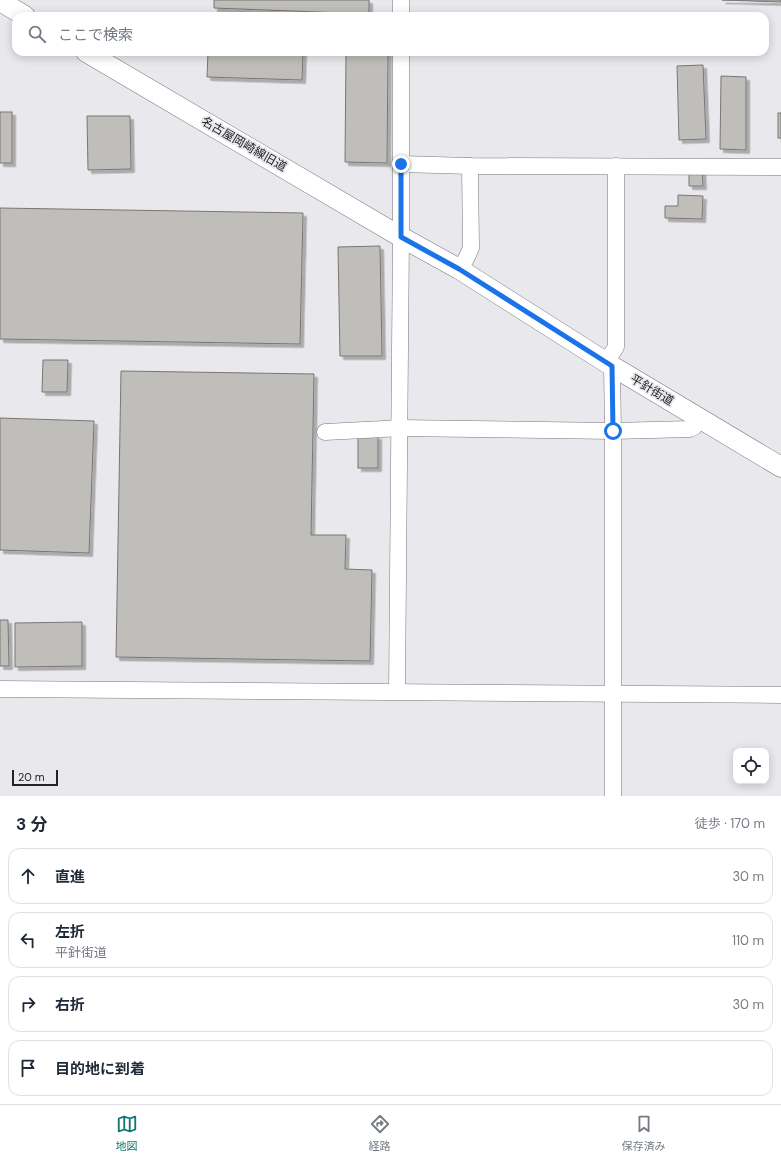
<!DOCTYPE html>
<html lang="ja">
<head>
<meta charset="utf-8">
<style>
  body { margin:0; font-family:"DM Sans","Noto Sans JP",sans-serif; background:#f2f2f3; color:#1f2937 }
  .controls { position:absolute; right:12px; bottom:12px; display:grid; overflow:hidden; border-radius:8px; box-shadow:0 2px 10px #0003 }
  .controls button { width:36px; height:36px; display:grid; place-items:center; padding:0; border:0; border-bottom:1px solid #e0e1e3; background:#fff; color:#1f2937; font:20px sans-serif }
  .scale { position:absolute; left:12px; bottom:10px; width:46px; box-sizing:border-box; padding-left:4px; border:2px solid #232325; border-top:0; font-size:11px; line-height:14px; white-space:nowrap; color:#232325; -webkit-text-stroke:3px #e9e9ed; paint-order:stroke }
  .stop { position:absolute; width:12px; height:12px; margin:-9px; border:3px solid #1a73e8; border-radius:50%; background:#fff }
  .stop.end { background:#1a73e8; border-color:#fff; box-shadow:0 1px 4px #0008 }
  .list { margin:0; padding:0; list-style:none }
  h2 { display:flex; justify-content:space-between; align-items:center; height:52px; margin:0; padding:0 16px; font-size:17px }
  h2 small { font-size:13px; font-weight:400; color:#747a83 }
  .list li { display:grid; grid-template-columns:26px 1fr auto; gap:12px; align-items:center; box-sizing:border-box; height:56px; margin:0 8px 8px; padding:0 8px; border:1px solid #e0e1e3; border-radius:12px }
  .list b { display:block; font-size:15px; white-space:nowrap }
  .list p { margin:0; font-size:13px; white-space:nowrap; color:#747a83 }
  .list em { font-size:13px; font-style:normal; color:#747a83 }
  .icon { flex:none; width:22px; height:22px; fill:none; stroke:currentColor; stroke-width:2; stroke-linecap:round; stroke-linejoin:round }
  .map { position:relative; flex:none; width:781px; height:796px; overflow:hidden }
  .search { position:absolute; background:#fff; box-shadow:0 2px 10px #0003; left:12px; right:12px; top:12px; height:44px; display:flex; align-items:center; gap:10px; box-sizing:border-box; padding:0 14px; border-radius:12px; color:#747a83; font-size:15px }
  .sheet { height:308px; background:#fff }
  nav { display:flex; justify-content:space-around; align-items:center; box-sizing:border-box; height:56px; border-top:1px solid #e0e1e3; background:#fff; font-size:11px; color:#747a83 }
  nav a { display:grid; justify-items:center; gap:2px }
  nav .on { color:#0f766e }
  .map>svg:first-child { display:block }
</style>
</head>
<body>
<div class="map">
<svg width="781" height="796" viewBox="0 0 781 796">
  <defs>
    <filter id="shadow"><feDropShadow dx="3.5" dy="3.5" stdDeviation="0" flood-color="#0004"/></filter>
  </defs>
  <rect width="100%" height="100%" fill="#e9e9ed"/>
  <g fill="#c0beba" stroke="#797673" filter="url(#shadow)">
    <polygon points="214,0 369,0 369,14 214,8"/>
    <polygon points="722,0 781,0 781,2"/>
    <polygon points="208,52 303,52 302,80 207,77"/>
    <polygon points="346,52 388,52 387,163 345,162"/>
    <polygon points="703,65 706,139 679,140 677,66"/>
    <polygon points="721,76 746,77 746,150 720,149"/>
    <rect x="0" y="112" width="12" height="51"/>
    <rect x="778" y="113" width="3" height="25"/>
    <polygon points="87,116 130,116 131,169 88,170"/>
    <polygon points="689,166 702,166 703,186 689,186"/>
    <polygon points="678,195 703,196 702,219 665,218 665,206 678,206"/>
    <polygon points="0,208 303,213 300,344 0,339"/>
    <polygon points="380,246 382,356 340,356 338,247"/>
    <polygon points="43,360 68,360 67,392 42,392"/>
    <polygon points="121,371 314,374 311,535 346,535 345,569 372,570 370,661 116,657"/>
    <polygon points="0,418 94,421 89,553 0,550"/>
    <rect x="358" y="436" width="20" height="32"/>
    <polygon points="0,620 8,620 9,666 0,666"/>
    <polygon points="82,622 82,666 15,667 15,623"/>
  </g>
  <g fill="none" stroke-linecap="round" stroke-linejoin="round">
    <g stroke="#77777b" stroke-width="17">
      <g id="minor">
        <polyline points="401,16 401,0"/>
        <polyline points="401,164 470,166 781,167"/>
        <polyline points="459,269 466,259 471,248 470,166"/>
        <polyline points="606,362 616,347 616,166"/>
        <polyline points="612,366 613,431 613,796"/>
        <polyline points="325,432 384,429 399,428 613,431 690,429 694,427 699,418"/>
        <polyline points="0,689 781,695"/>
        <polyline points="397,691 401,237 401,52"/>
      </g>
    </g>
    <g stroke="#77777b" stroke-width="21">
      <g id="tertiary">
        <polyline points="0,1 25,16"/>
        <polyline points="86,52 401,237 459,269 612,366 781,467"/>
      </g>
    </g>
    <use href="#minor" stroke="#fff" stroke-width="16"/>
    <use href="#tertiary" stroke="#fff" stroke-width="20"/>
  </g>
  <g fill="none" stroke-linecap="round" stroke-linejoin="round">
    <polyline stroke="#1a73e8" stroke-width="5" points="401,164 401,237 459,269 612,366 613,431"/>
  </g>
  <g text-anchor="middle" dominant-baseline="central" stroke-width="3.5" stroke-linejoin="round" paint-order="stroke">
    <g font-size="12" fill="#232325" stroke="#e9e9ed">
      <text transform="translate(244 144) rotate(30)">名古屋岡崎線旧道</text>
      <text transform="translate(652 390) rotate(31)">平針街道</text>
    </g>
  </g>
</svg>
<div class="controls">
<button><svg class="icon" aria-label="locate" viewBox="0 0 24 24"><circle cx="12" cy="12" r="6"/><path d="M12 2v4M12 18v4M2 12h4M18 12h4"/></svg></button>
</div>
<div class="scale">20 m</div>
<div class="stop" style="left:613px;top:431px"></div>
<div class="stop end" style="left:401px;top:164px"></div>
<div class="search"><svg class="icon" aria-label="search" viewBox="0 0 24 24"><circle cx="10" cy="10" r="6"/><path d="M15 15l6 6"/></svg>ここで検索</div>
</div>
<section class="sheet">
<h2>3 分<small>徒歩 · 170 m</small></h2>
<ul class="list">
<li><svg class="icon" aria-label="ahead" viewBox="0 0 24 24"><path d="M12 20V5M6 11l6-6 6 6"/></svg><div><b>直進</b></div><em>30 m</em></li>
<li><svg class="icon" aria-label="left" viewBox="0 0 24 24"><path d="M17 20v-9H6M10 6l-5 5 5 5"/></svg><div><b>左折</b><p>平針街道</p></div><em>110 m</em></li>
<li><svg class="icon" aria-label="right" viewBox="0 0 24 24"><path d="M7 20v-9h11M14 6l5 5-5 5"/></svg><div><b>右折</b></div><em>30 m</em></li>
<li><svg class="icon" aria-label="arrive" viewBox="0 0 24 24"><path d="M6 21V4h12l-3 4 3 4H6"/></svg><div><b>目的地に到着</b></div></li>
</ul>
</section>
<nav>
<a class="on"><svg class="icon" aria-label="map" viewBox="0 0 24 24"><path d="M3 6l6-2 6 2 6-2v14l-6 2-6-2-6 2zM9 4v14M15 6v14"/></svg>地図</a>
<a><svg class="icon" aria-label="directions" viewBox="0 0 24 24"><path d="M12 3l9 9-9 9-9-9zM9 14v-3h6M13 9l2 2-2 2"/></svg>経路</a>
<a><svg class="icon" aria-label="saved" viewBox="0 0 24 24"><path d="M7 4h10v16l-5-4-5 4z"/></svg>保存済み</a>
</nav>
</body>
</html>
